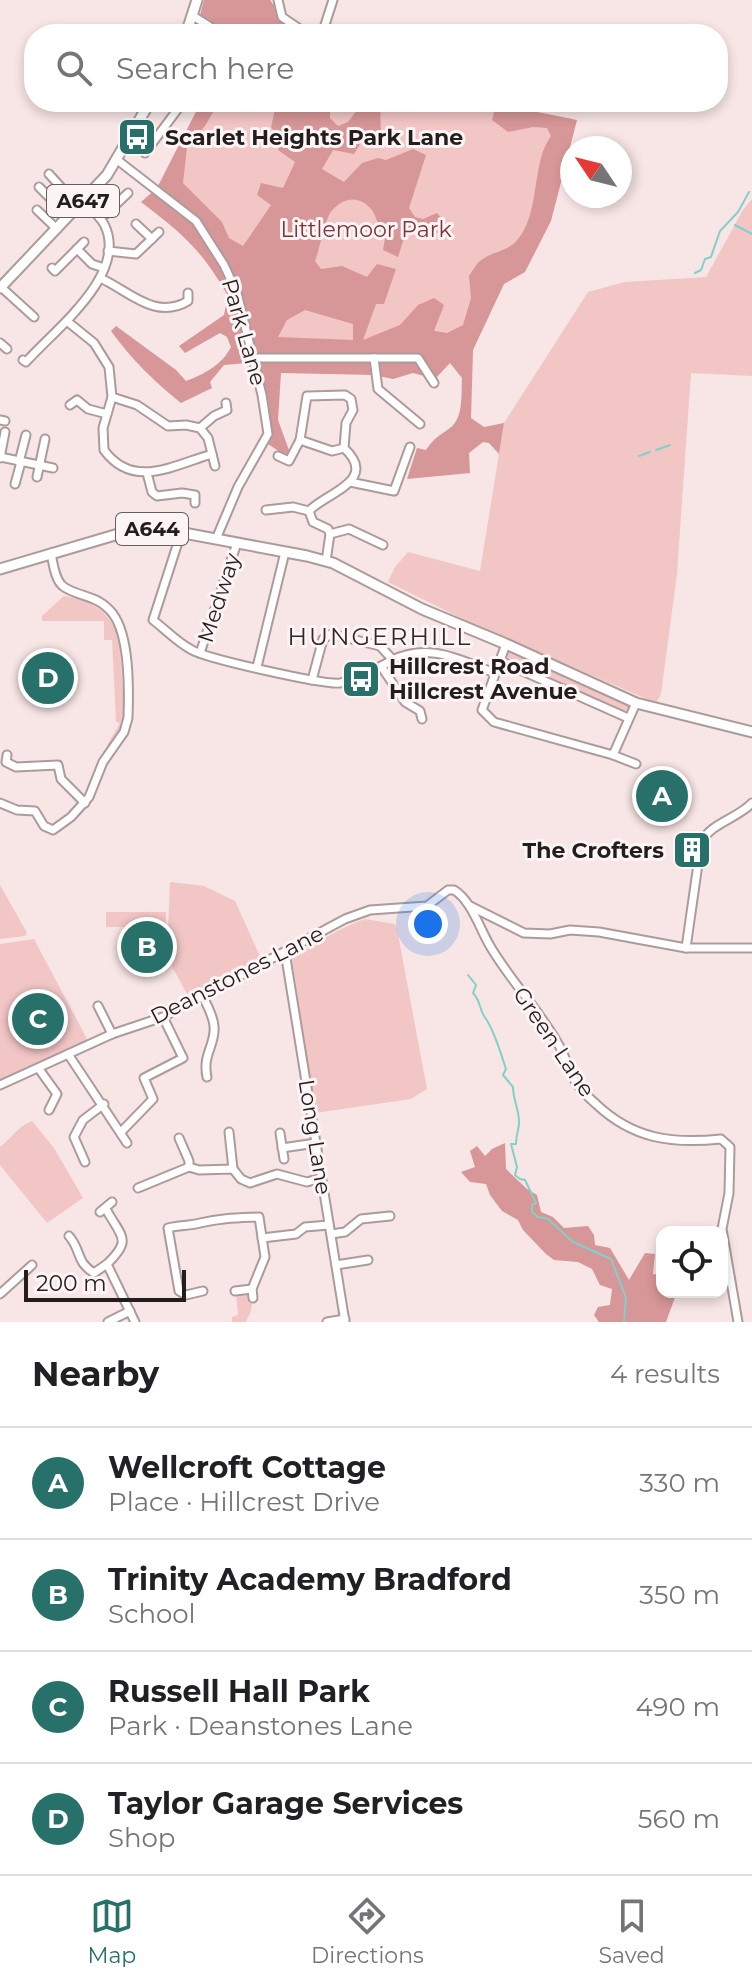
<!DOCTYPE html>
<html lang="en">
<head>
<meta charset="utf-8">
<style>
  body { margin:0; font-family:Montserrat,sans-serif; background:#f2f2f2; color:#202124 }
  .controls { position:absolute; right:24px; bottom:24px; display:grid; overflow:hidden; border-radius:16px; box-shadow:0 4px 12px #0003 }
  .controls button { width:72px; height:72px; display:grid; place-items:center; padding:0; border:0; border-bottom:2px solid #e0e0e0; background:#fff; color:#202124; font:40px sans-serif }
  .compass { position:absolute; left:560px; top:136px; width:72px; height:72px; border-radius:50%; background:#fff; box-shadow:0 4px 12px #0003; rotate:305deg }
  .scale { position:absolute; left:24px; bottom:20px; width:162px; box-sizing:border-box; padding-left:8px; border:4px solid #231d1d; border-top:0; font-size:22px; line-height:28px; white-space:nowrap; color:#231d1d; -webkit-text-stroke:6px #fdf5f5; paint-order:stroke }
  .you { position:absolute; left:428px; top:924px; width:28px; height:28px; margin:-20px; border:6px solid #fff; border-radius:50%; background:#1a73e8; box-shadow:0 0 0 12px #1a73e833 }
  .badge { display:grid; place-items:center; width:52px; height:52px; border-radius:50%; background:#28716b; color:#fff; font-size:26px; font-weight:700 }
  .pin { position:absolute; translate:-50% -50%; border:4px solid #fff; box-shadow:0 2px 8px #0006 }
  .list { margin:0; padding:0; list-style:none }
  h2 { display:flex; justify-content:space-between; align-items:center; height:104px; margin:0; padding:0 32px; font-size:34px }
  h2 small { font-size:26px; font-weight:400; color:#757577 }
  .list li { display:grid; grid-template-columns:52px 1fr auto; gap:24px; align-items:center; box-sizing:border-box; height:112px; padding:0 32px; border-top:2px solid #e0e0e0 }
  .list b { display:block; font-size:30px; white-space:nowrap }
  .list p { margin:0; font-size:26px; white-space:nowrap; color:#757577 }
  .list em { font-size:26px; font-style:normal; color:#757577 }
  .icon { flex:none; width:44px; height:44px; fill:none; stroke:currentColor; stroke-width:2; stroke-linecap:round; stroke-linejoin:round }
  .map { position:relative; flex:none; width:752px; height:1322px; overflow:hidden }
  .search { position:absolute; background:#fff; box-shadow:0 4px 12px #0003; left:24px; right:24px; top:24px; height:88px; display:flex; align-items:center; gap:20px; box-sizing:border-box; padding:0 28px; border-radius:32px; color:#757577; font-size:30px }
  .sheet { height:552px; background:#fff }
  nav { display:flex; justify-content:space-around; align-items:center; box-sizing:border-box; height:112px; border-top:2px solid #e0e0e0; background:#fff; font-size:22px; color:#757577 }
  nav a { display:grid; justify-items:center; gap:4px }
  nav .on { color:#28716b }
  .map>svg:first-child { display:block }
</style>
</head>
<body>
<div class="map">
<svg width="752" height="1322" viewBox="0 0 752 1322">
  <rect width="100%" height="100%" fill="#f8e5e5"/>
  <g fill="#f3c6c6">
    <polygon points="201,102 322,102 330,106 338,102 484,102 574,119 556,197 498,286 479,333 257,355 239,285 157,188"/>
    <polygon points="752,199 752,376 691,373 677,574 661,694 656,703 469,622 388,582 395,567 408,552 480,571 504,423 588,292 625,282 706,277 743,210"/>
    <path d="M64,596C91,600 109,611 119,637L125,716L121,729L109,746L107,745L120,723L116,722L112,640H104V621H42V616Z"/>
    <polygon points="508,650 629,705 630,709 624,711 508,662 504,657"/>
    <polygon points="170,882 204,886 235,901 259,954 259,960 194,996 188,996 167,957"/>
    <polygon points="0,885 27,933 25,936 0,939"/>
    <polygon points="106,912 166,912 165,948 136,948 136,916 135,927 106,927"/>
    <path d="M365,919L395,924L397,929L427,1089L411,1099L315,1113L292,959C303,948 349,924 365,919Z"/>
    <polygon points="34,939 88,1041 0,1080 0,944"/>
    <path d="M32,1121L54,1148L83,1198L47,1223L0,1165V1147C12,1138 18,1126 32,1121Z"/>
    <path d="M247,1293C256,1302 251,1312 246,1322H232V1317L238,1315L236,1294Z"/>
  </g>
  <g fill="#d79697" fill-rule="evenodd">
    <polygon points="204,0 270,0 287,23 285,34 215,34 210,20 200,15"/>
    <path d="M201,102H219L205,126L187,147L183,183L222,222L229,238L243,246L271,205L257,195L261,183L283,188L295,162L278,150L281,140L271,127L275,109L273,102H322L330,106V118L338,126L348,122L357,110L354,102H380L381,137L367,133L354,154L333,150L322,169L344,182L362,163L378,158L386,160L413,149L426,155L409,208L415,217L423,219L437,213L444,221L442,230L431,237L420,229L411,227L406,232L398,257L383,250L385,238C378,229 378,219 372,210C359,194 342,197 330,213C326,219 319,251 315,261L321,269L342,266L367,277L377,264L396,269L384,304H376L363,340L400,325L418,305L434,298L444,305L434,331L447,333L463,325L471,298L469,276C472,272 476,264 480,261C499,247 511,255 525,228C539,200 533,161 551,136L547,128L533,127L508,132L492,120L496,104L577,120L551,221L525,272L504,284L473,350L471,418L484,427L504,423L499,454L489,443L483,442L469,453L470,473L407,479L417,448L426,450C436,436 438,437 450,428C464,418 461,393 462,378L450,363L435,379L413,373L393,379L374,375L281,373L278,420L290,453L283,454L268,444C274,425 262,384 258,362L224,365L210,382L212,388L181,403C153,380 133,361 111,331L116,326L176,370L186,381C203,375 223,364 231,347L227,337L220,333L185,353L179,346L224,315L228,296C201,249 183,234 141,202L157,188ZM305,310L353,324V340L278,337L287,320Z"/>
    <polygon points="505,1143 506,1169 527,1189 537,1195 541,1212 553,1217 564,1228 588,1226 594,1235 595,1245 610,1248 629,1280 645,1253 655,1254 653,1274 662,1275 662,1292 677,1292 666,1322 599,1322 594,1315 598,1307 610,1305 612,1289 600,1285 592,1269 578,1262 554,1260 546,1254 523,1230 518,1220 502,1211 490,1195 486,1184 470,1182 461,1172 475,1167 470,1151 477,1146 485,1156 492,1149"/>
  </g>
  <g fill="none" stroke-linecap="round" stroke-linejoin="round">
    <g stroke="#82d1c9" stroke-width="2">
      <polyline points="735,225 752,234"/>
      <polyline points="695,273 701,270 705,259 711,257 720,231 738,212 749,192"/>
      <polyline points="656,450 670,445"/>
      <polyline points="639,456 650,452"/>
      <path d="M468,975L476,985L473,993C481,1002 479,1008 484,1016C494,1030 500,1051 506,1069L503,1075L513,1087C513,1100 519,1109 519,1122C519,1129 516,1136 516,1144H511L517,1167L515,1175L520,1179L525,1180L536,1203L532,1205V1212L538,1217L548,1219L573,1242L611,1259L626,1298L624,1322"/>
    </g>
    <g stroke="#ad9b9b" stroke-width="11">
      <g id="minor">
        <polyline points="278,0 282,17 307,34"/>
        <polyline points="193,16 209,26 209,34"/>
        <polyline points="322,34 333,0"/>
        <polyline points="145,153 183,102"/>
        <polyline points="116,159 196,221 224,265 237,293 262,395 268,434 238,487 216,539"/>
        <polyline points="49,174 78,206"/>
        <polyline points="39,187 68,216"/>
        <polyline points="37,210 57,229"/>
        <polyline points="99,217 106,214 128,193"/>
        <polyline points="136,224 152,239"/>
        <polyline points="77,249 92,264 104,268"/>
        <polyline points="108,251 136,254 159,232"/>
        <polyline points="52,268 55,271 84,242"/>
        <path d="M100,278C128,290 155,321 188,301V293"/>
        <polyline points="1,287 34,317"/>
        <path d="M68,322L94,343L109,367L112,397L103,428L104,450C133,490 174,465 212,454"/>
        <polyline points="0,343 7,349"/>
        <polyline points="253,358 418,358 434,383"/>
        <polyline points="374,358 378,389 420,424"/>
        <path d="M23,360L26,362C53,331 130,274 104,224C99,215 90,208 83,201"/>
        <polyline points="112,397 137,405 168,426 186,425 200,428 208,438 215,466"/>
        <polyline points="70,405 77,400 88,409 107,414"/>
        <polyline points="0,420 5,421"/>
        <polyline points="200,428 214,416 227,410 226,403"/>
        <polyline points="278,456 289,461 300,440"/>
        <polyline points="0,457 53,468"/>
        <polyline points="0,458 5,432"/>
        <polyline points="19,462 26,435"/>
        <polyline points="147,473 152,492 157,496 182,493 195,495 195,503"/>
        <polyline points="37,477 45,439"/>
        <polyline points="350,482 394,491 410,447"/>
        <polyline points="15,484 21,462"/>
        <polyline points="266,510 293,507 309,511"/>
        <path d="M181,533L153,620C166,630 178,643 192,650C208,659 324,685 340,683C359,680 374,670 390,661C429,642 457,659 495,673"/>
        <polyline points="330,534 349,529 383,545"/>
        <path d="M326,561L330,534L328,529L313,522L309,511C325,493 380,481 344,448L332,451L300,440L307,396L345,395L351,399L353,410L346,423L344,448"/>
        <polyline points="506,644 482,710 494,722 613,755 636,764"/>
        <polyline points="200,653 237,543"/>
        <polyline points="500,661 628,718"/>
        <polyline points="381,666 405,702 420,711 422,719"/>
        <polyline points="257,667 285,552"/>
        <polyline points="312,680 323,639 331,634 380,646 393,660"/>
        <polyline points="7,755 6,762 16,767 58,765 61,779 85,803"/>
        <polyline points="613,755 636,703"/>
        <path d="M0,803L17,810L35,811L44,826L53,830L71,817L89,797L103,762L124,732L128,718C129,690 130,637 113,614C97,594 81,598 64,587C55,581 53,563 51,553"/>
        <polyline points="470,906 524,933 550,934 570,930 599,932 686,948 752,948"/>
        <path d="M686,948L701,843C710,823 737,819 752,803"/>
        <polyline points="285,952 345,1322"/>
        <path d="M202,995C207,1005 213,1015 214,1026C216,1045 202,1054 207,1077"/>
        <polyline points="98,1006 112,1034"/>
        <polyline points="68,1054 127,1143"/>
        <polyline points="39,1069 57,1094 49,1110"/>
        <path d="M0,1085L112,1034L163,1017L345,919L370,910L427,906L448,890H454C471,900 480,929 490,946C510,980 538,1009 557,1042C565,1054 568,1069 575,1081C580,1090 588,1097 596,1104C633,1139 671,1144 721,1139L730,1147L729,1193L722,1229L738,1322"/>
        <polyline points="122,1131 153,1099 144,1078 183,1058 163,1017"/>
        <polyline points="229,1132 233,1169"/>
        <polyline points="280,1133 284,1159"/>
        <polyline points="179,1138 189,1161 189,1167"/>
        <polyline points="282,1148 316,1143"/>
        <polyline points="85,1162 74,1137 83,1120 104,1104"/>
        <polyline points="138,1188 189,1167 199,1170 233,1169 241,1179 250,1183 277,1174 307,1182 321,1178"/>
        <path d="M106,1209C121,1237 133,1239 107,1264L135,1322"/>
        <polyline points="100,1212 112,1202"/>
        <polyline points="331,1234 345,1232 361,1219 390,1216"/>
        <path d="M69,1236C82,1251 75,1261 94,1273L107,1264"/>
        <polyline points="262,1238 296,1234 305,1227 329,1225"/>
        <polyline points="336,1265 368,1260"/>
        <path d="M203,1291L186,1295L179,1291L168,1228C179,1225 189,1226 200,1223C222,1218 236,1218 259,1217L265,1257L252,1289L253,1298"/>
        <polyline points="235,1291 252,1289"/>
        <polyline points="0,1294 32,1265"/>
        <polyline points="108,1322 130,1311"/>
        <polyline points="327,1322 345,1319"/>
      </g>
    </g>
    <g stroke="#ad9b9b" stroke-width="13">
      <g id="major">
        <polyline points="186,34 197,0"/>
        <polyline points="0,288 107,175 150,102"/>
        <polyline points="0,569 132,530 173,531 307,556 333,563 422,609 506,644 636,703 752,732"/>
      </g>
    </g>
    <use href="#minor" stroke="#fff" stroke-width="7"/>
    <use href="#major" stroke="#fff" stroke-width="9"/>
  </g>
  <defs>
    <g id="bus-square" transform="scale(2)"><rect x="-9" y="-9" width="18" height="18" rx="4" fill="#28716b" stroke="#fdf5f5"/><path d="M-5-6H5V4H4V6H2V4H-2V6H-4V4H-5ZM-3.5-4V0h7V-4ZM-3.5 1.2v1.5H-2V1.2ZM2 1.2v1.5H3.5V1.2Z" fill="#fff"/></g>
    <g id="building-square" transform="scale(2)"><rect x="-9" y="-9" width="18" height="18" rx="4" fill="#28716b" stroke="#fdf5f5"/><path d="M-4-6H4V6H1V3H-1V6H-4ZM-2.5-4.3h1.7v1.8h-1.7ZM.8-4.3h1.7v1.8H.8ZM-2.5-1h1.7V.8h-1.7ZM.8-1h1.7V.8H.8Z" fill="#fff"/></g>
  </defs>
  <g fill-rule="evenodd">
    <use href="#bus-square" x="137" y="137"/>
    <use href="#bus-square" x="361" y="679"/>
    <use href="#building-square" x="692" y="850"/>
  </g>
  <g text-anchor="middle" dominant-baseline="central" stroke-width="6" stroke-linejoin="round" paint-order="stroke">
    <g fill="#fdf5f5" stroke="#645e5e" stroke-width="2">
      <rect x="47" y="185" width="72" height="32" rx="6"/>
      <rect x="116" y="513" width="72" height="32" rx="6"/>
    </g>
    <g font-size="20" font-weight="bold" fill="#231d1d">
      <text x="83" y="201">A647</text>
      <text x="152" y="529">A644</text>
    </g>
    <g font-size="22" font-weight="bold" fill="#231d1d" stroke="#fdf5f5" text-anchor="start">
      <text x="165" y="137">Scarlet Heights Park Lane</text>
      <text x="389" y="666">Hillcrest Road<tspan x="389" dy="25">Hillcrest Avenue</tspan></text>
      <text x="664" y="850" text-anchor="end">The Crofters</text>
    </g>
    <g font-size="22" fill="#803138" stroke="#fdf5f5">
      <text x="366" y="229">Littlemoor Park</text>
    </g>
    <g font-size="22" fill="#231d1d" stroke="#fdf5f5">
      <text transform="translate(244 332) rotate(74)">Park Lane</text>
      <text transform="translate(219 598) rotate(-72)">Medway</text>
      <text transform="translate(237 975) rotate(-27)">Deanstones Lane</text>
      <text transform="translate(554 1042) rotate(56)">Green Lane</text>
      <text transform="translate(315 1137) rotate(81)">Long Lane</text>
    </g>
    <g font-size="24" letter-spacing="2" fill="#352727" stroke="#fdf5f5">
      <text x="380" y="636">HUNGERHILL</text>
    </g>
  </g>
</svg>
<div class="controls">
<button><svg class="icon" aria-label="locate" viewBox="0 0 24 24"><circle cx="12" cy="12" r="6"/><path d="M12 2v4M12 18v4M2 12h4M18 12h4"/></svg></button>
</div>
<svg class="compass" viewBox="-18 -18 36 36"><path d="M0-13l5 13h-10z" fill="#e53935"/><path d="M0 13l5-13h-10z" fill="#757577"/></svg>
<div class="scale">200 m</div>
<div class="you"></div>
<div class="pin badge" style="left:662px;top:796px">A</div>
<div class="pin badge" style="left:147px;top:947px">B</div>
<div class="pin badge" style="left:38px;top:1019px">C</div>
<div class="pin badge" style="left:48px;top:678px">D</div>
<div class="search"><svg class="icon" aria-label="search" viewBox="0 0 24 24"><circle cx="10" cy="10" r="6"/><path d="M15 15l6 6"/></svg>Search here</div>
</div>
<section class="sheet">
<h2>Nearby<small>4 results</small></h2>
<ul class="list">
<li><span class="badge">A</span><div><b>Wellcroft Cottage</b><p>Place · Hillcrest Drive</p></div><em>330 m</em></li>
<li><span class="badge">B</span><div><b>Trinity Academy Bradford</b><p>School</p></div><em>350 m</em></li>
<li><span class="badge">C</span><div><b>Russell Hall Park</b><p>Park · Deanstones Lane</p></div><em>490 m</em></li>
<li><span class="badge">D</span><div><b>Taylor Garage Services</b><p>Shop</p></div><em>560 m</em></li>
</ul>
</section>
<nav>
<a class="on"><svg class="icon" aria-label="map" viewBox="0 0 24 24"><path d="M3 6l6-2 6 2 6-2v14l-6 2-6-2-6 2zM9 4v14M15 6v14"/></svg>Map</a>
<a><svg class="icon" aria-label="directions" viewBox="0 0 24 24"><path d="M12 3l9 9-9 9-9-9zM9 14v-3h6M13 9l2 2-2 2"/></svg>Directions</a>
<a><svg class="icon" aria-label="saved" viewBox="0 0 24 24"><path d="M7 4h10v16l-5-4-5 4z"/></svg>Saved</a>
</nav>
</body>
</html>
